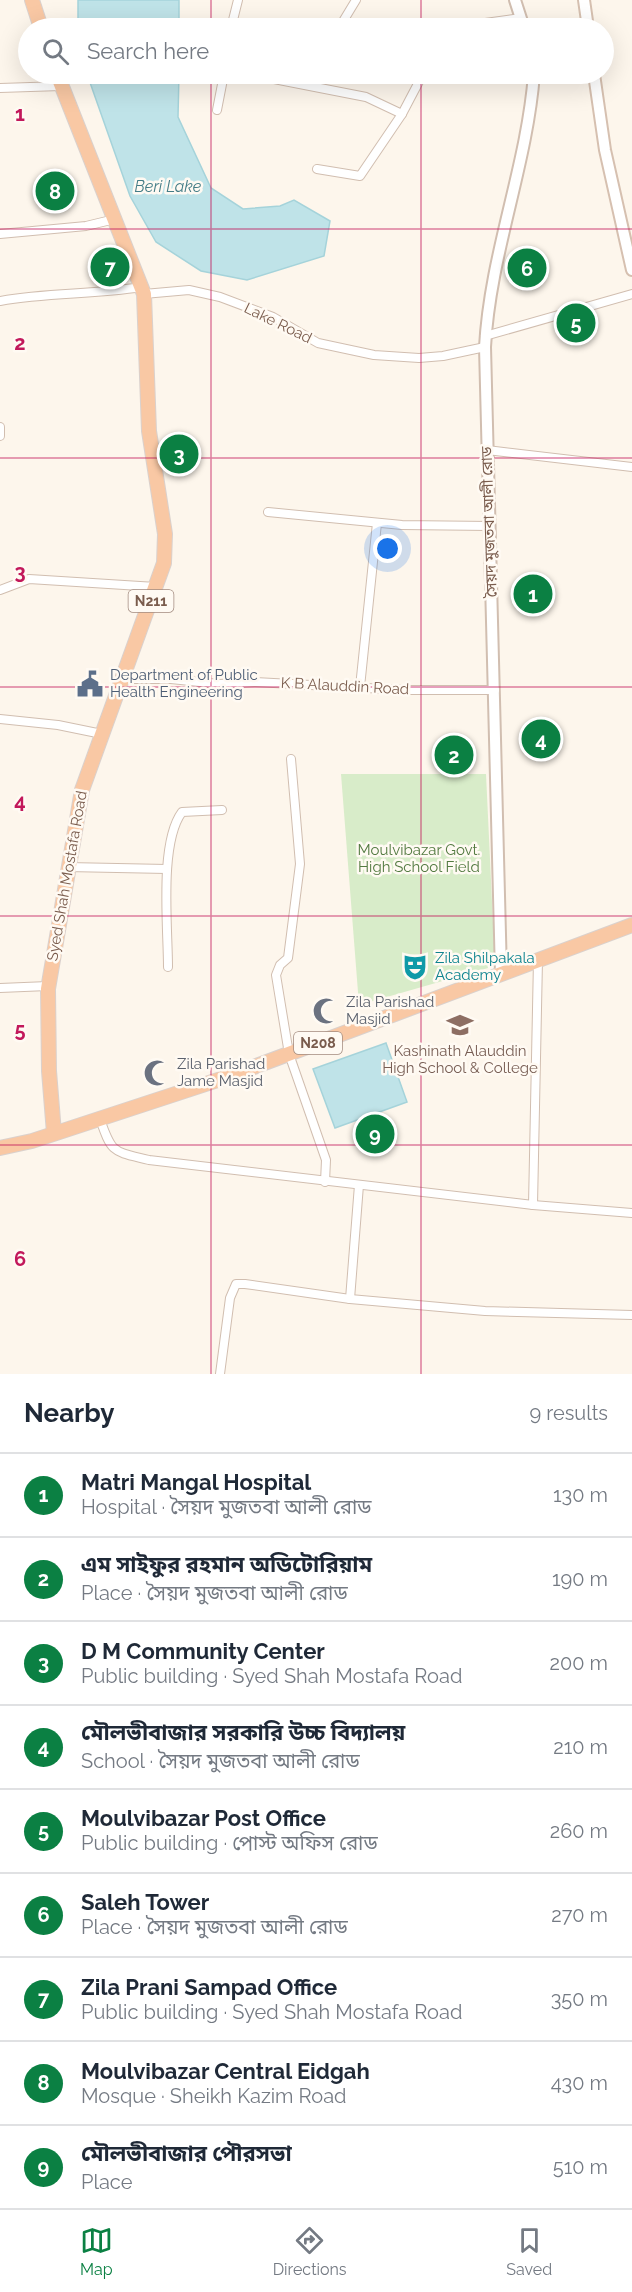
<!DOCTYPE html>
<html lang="en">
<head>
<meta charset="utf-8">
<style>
  body { margin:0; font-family:Raleway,"Noto Sans Bengali",sans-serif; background:#f2f2f3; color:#1f2937 }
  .you { position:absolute; left:388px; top:549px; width:21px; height:21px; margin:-15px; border:4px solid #fff; border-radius:50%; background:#1a73e8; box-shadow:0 0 0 9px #1a73e833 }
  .badge { display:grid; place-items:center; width:39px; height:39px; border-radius:50%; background:#0b8043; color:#fff; font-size:20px; font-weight:700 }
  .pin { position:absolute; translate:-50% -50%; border:3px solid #fff; box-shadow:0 2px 6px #0006 }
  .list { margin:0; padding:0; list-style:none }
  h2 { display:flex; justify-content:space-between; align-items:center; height:78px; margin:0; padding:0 24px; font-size:26px }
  h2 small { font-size:20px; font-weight:400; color:#747a83 }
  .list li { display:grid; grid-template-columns:39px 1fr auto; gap:18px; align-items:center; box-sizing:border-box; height:84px; padding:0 24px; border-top:2px solid #e0e1e3 }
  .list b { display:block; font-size:22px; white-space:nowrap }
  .list p { margin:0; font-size:20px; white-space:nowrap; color:#747a83 }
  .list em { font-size:20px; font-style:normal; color:#747a83 }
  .icon { flex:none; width:33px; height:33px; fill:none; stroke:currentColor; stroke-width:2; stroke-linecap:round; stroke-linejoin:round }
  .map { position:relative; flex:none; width:632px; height:1374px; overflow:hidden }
  .search { position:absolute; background:#fff; box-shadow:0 6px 24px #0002; left:18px; right:18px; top:18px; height:66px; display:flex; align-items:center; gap:15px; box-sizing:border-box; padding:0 21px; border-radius:33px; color:#747a83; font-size:22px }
  .sheet { height:834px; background:#fff }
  nav { display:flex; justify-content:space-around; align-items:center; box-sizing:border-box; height:84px; border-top:2px solid #e0e1e3; background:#fff; font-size:16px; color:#747a83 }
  nav a { display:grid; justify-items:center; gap:3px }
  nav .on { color:#0b8043 }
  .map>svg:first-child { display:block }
</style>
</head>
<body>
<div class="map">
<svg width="632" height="1374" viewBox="0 0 632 1374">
  <rect width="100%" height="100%" fill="#fdf6ec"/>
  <polygon fill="#d8ecc9" points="341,774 486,774 495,966 359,1005"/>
  <g fill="#bfe3e8" stroke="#a5d3da" stroke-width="1.5">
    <rect x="78" y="0" width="101" height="28"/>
    <polygon points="87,74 179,74 178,117 211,188 243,209 280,206 294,200 330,221 324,256 247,280 201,271 156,242 130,196"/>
    <polygon points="386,1043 407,1102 335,1128 313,1069"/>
  </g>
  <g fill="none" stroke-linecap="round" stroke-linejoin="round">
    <g stroke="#d1beb0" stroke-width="10">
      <g id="minor">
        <polyline points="231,28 238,0"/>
        <polyline points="339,28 356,0"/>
        <polyline points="449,28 521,18"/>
        <polyline points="248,74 366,97 402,114"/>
        <polyline points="0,88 61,86"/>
        <polyline points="217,110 224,74"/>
        <polyline points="317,169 360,176 402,114 423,74"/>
        <polyline points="0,234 86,226 115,219"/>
        <polyline points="144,294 189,290 220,297 273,317 318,343 374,355 419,358 443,356 485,347"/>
        <path d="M0,301C48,292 93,295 141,287"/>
        <polyline points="485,336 632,294"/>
        <polyline points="0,436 0,427"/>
        <polyline points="487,450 632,467"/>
        <polyline points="268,512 402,525 490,526"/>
        <polyline points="0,590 29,579 156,587"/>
        <polyline points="124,675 134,679 171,679 219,684 255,682 404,690 495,690"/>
        <polyline points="360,687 377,523"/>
        <polyline points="0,719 58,725 102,734"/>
        <polyline points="291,759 300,864 288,958 280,965 276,975 289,1054 326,1160 325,1182"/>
        <polyline points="67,867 167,869"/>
        <path d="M168,967C168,927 159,843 182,812L222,810"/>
        <polyline points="0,988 48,986"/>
        <path d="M100,1119C112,1154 113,1151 149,1160L533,1205L632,1213"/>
        <polyline points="533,1205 538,960"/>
        <polyline points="350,1299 359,1185"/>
        <polyline points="220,1374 230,1298 236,1284 245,1284 350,1299 485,1311 632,1315"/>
      </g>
    </g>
    <g stroke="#d1beb0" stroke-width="14">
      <g id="tertiary">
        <polyline points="515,0 524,28"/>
        <path d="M501,974L485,347C490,254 527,166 534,74"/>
      </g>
    </g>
    <g stroke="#d6c0b0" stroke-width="14">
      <g id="secondary">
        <polyline points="584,0 588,28"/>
        <polyline points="594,74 605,150 632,270"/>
      </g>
    </g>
    <g stroke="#dad1cd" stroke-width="16">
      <g id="trunk">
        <polyline points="32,0 41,28"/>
        <polyline points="54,1133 49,1071 48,989 82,790 164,563 165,534 149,431 144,294 57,74"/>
        <polyline points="0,1148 32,1141 227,1077 632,925"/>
      </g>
    </g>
    <use href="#minor" stroke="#fff" stroke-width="8"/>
    <use href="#tertiary" stroke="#fff" stroke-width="10"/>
    <use href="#secondary" stroke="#fff" stroke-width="10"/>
    <use href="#trunk" stroke="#f9c8a4" stroke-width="14"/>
  </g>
  <path fill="none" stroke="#c2185b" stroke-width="1.5" stroke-opacity="0.55" d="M211,0V28M421,0V28M211,74V1374M421,74V1374M0,229H632M0,458H632M0,687H632M0,916H632M0,1145H632"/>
  <defs>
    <g id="civic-bare" transform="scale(2.07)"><path d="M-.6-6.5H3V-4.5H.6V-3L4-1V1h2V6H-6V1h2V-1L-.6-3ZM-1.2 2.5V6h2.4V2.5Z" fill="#5c6f8a" stroke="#fffaf3" stroke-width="2.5" paint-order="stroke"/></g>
    <g id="theatre-bare" transform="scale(2.07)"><path d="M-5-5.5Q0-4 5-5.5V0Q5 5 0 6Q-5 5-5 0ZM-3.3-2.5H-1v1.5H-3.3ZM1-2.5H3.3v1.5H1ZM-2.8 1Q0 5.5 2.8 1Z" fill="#0f9aa8" stroke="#fffaf3" stroke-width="2.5" paint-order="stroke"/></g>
    <g id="mosque-bare" transform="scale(2.07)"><path d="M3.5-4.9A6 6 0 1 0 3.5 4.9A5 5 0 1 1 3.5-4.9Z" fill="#6b7280" stroke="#fffaf3" stroke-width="2.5" paint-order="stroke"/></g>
    <g id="school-bare" transform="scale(2.07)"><path d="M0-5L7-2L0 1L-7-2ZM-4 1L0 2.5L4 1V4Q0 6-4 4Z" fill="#8d6e63" stroke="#fffaf3" stroke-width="2.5" paint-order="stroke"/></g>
  </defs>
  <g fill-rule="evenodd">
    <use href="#civic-bare" x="90" y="684"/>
    <use href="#theatre-bare" x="415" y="967"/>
    <use href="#mosque-bare" x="326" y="1011"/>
    <use href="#school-bare" x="460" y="1025"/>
    <use href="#mosque-bare" x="157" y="1073"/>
  </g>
  <g text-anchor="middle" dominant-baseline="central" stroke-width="5" stroke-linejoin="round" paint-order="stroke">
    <g fill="#fffaf3" stroke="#a28b7f" stroke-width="1.5">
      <rect x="128.5" y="590" width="45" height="22" rx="4.5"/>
      <rect x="294" y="1032" width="48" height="22" rx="4.5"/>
    </g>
    <g font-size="14" font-weight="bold" fill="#7a5c4d">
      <text x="151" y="601">N211</text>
      <text x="318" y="1043">N208</text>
    </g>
    <g font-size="15" fill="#7a5c4d" stroke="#fffaf3">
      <text transform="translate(278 323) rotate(26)">Lake Road</text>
      <text transform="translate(489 522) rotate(-92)">সৈয়দ মুজতবা আলী রোড</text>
      <text transform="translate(345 686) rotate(3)">K B Alauddin Road</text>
      <text transform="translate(67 876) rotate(-80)">Syed Shah Mostafa Road</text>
    </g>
    <g font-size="15" fill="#4e5e75" stroke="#fffaf3" text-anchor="start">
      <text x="110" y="675">Department of Public<tspan x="110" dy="17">Health Engineering</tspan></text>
    </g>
    <g font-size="15" fill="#537a41" stroke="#fffaf3">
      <text x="419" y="850">Moulvibazar Govt.<tspan x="419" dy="17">High School Field</tspan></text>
    </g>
    <g font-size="15" fill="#0d838f" stroke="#fffaf3" text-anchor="start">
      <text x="435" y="958">Zila Shilpakala<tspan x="435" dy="17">Academy</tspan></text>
    </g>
    <g font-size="15" fill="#5b616d" stroke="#fffaf3" text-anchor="start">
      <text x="346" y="1002">Zila Parishad<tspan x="346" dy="17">Masjid</tspan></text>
      <text x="177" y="1064">Zila Parishad<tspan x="177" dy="17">Jame Masjid</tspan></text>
    </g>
    <g font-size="15" fill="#785e54" stroke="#fffaf3">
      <text x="460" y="1051">Kashinath Alauddin<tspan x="460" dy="17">High School &amp; College</tspan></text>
    </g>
    <g font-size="16" font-style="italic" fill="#437c86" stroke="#fffaf3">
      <text x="168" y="186">Beri Lake</text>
    </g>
  </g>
  <g font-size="20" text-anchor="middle" font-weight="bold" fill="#c2185b" stroke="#fffaf3" stroke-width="5" stroke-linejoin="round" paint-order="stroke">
    <text x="20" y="121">1</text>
    <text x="20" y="350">2</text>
    <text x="20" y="579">3</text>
    <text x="20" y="808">4</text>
    <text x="20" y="1037">5</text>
    <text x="20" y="1266">6</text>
  </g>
</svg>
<div class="you"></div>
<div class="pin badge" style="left:533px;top:594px">1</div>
<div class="pin badge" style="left:454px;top:755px">2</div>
<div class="pin badge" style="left:179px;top:454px">3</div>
<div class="pin badge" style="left:541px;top:739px">4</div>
<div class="pin badge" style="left:576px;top:323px">5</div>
<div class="pin badge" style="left:527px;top:268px">6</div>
<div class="pin badge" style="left:110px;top:267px">7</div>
<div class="pin badge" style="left:55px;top:191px">8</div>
<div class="pin badge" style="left:375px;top:1134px">9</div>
<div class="search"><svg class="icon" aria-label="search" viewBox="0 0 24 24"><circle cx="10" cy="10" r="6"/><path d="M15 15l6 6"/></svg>Search here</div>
</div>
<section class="sheet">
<h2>Nearby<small>9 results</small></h2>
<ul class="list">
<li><span class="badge">1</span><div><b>Matri Mangal Hospital</b><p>Hospital · সৈয়দ মুজতবা আলী রোড</p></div><em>130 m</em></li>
<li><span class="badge">2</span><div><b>এম সাইফুর রহমান অডিটোরিয়াম</b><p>Place · সৈয়দ মুজতবা আলী রোড</p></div><em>190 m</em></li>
<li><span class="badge">3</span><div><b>D M Community Center</b><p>Public building · Syed Shah Mostafa Road</p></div><em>200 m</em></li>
<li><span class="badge">4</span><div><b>মৌলভীবাজার সরকারি উচ্চ বিদ্যালয়</b><p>School · সৈয়দ মুজতবা আলী রোড</p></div><em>210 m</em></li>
<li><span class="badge">5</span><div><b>Moulvibazar Post Office</b><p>Public building · পোস্ট অফিস রোড</p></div><em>260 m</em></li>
<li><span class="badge">6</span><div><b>Saleh Tower</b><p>Place · সৈয়দ মুজতবা আলী রোড</p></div><em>270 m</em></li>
<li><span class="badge">7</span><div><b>Zila Prani Sampad Office</b><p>Public building · Syed Shah Mostafa Road</p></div><em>350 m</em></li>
<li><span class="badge">8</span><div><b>Moulvibazar Central Eidgah</b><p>Mosque · Sheikh Kazim Road</p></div><em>430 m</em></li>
<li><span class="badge">9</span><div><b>মৌলভীবাজার পৌরসভা</b><p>Place</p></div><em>510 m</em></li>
</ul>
</section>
<nav>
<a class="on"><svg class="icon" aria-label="map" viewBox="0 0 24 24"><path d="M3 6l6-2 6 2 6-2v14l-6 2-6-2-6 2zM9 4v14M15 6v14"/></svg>Map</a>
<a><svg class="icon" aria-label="directions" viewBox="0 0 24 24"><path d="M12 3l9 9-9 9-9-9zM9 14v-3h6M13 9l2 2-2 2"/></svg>Directions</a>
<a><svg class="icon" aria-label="saved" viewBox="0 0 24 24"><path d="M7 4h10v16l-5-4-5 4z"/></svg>Saved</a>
</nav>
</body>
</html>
